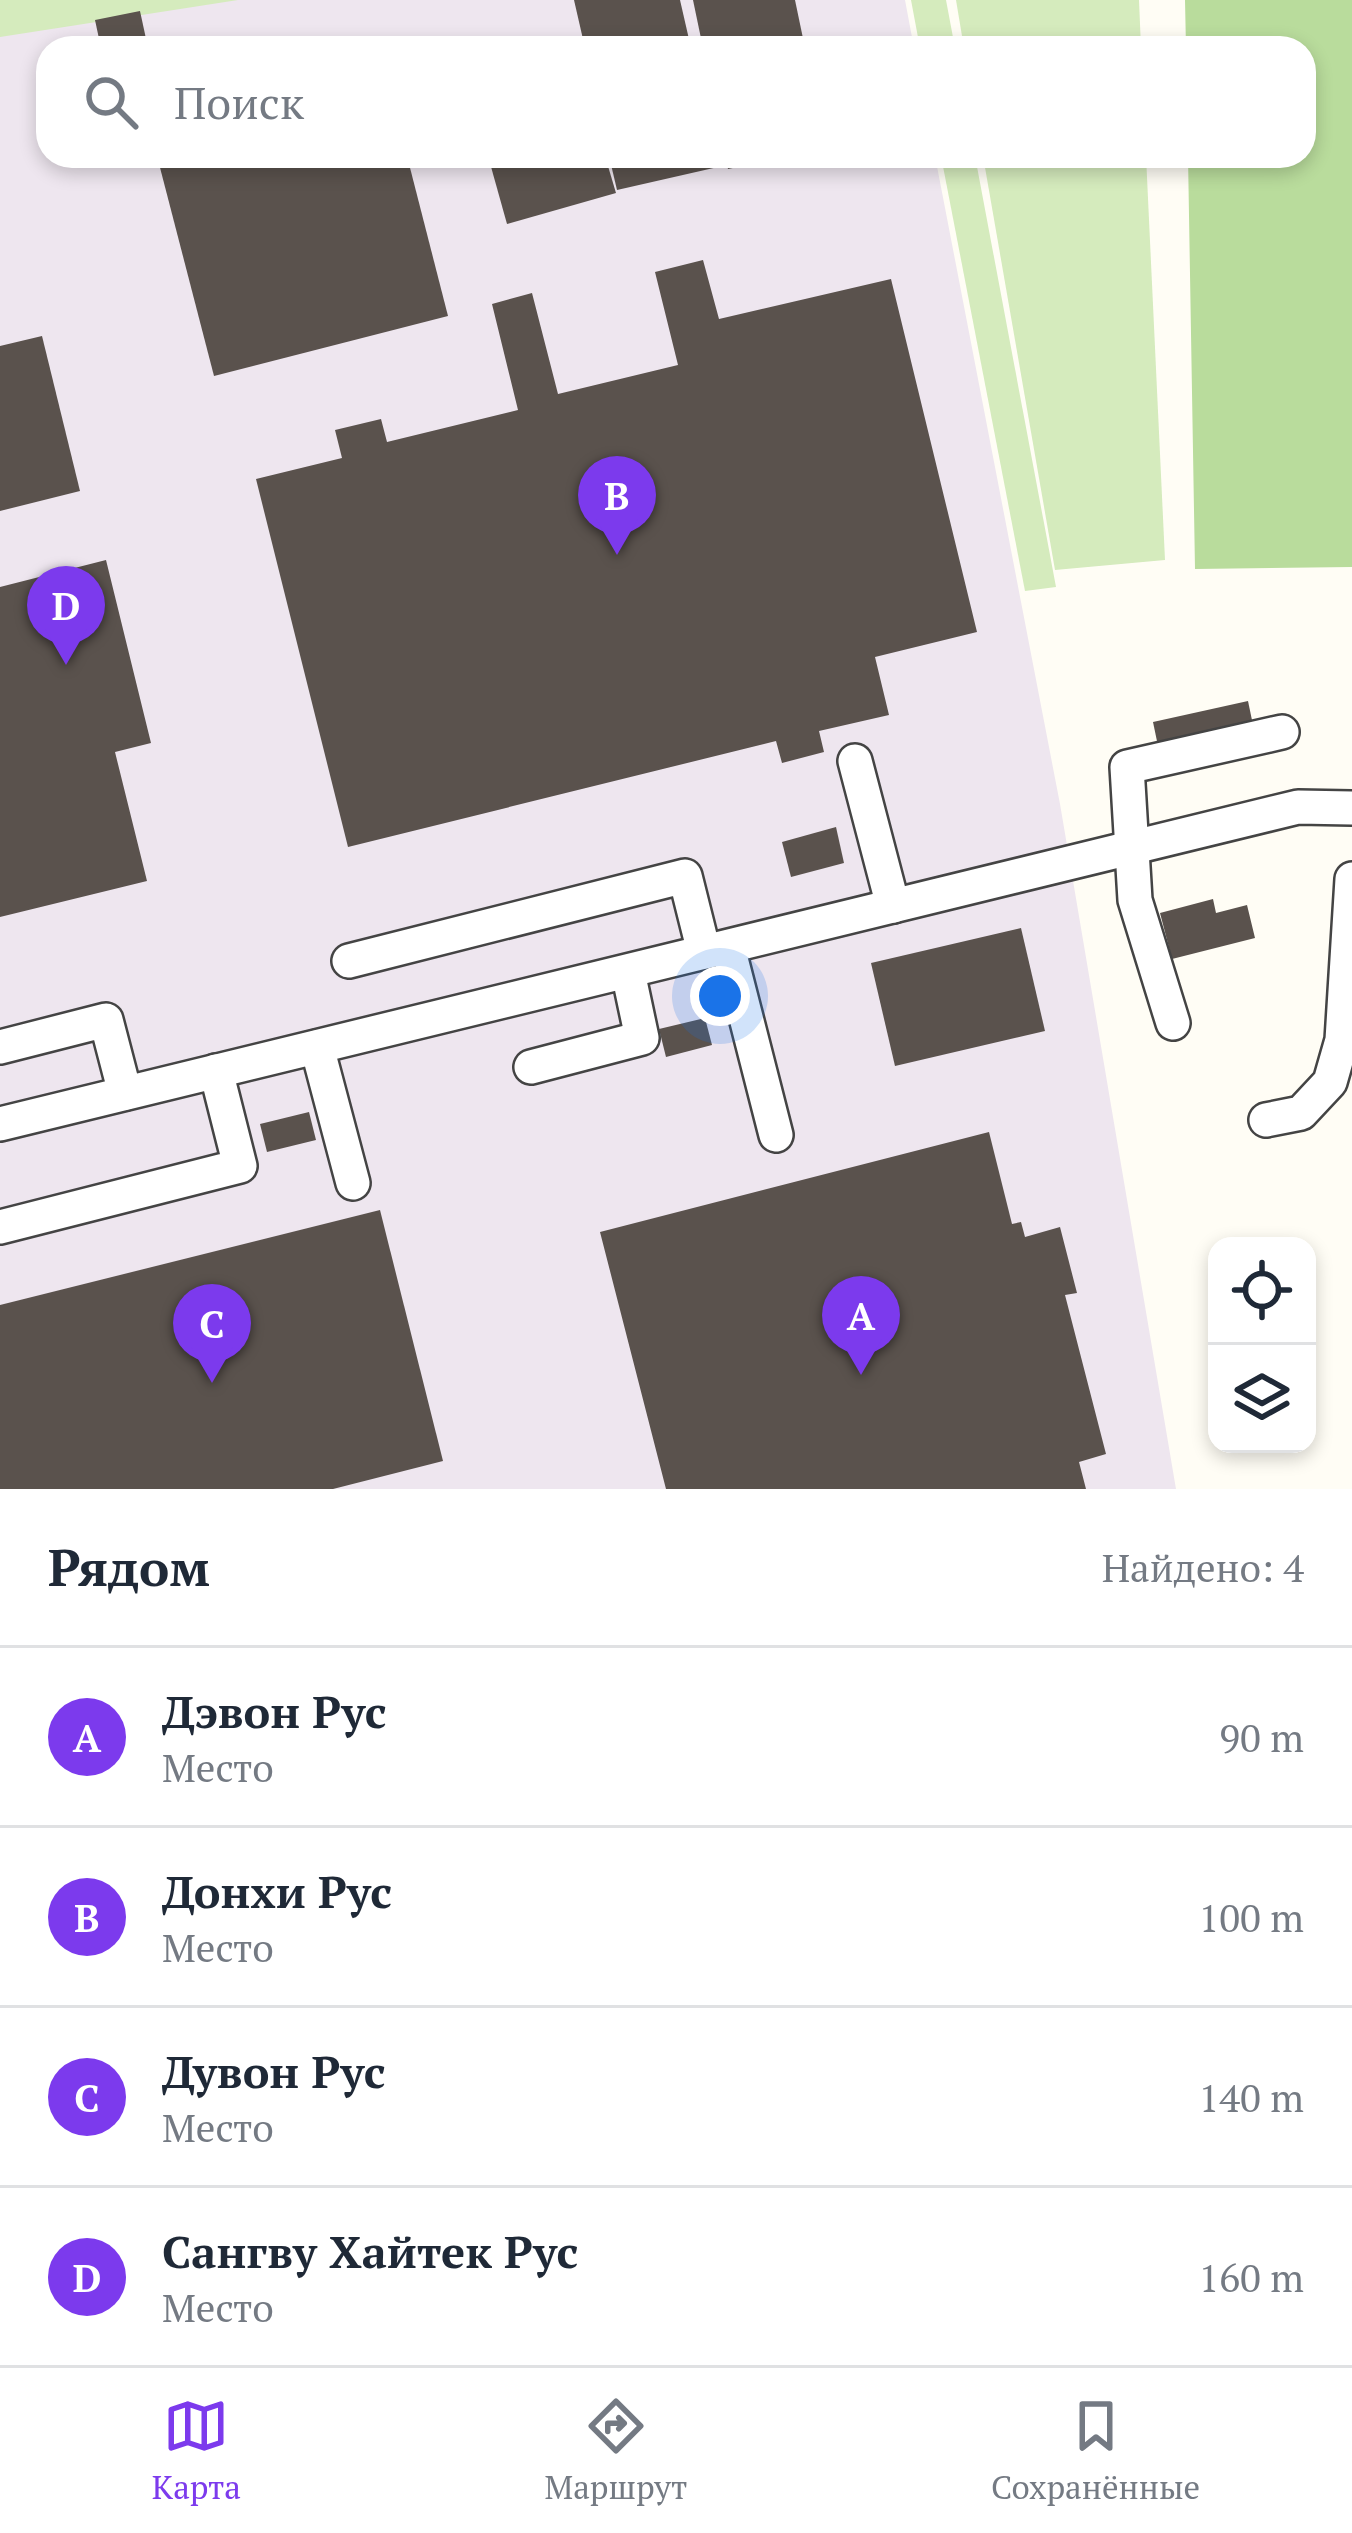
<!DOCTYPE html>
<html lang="ru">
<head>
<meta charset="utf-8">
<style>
  body { margin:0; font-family:"PT Serif",serif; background:#f2f2f3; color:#1f2937 }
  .controls { position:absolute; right:36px; bottom:36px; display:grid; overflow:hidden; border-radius:24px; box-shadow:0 6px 18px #0003 }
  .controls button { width:108px; height:108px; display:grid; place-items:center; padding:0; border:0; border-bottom:3px solid #e0e1e3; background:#fff; color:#1f2937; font:60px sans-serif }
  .you { position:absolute; left:720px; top:996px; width:42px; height:42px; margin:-30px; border:9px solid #fff; border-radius:50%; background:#1a73e8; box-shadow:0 0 0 18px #1a73e833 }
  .badge { display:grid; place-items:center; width:78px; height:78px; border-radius:50%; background:#7c3aed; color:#fff; font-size:39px; font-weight:700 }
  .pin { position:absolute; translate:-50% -99px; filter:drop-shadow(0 3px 6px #0008) }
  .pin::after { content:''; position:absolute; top:63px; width:42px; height:36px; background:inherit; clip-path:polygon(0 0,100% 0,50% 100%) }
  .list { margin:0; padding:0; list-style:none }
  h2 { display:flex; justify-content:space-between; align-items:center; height:156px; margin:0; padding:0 48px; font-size:51px }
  h2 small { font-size:39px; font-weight:400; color:#747a83 }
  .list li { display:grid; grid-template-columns:78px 1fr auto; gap:36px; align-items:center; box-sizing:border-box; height:180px; padding:0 48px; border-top:3px solid #e0e1e3 }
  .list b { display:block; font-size:45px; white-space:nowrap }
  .list p { margin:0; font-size:39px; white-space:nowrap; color:#747a83 }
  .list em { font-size:39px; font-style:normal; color:#747a83 }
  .icon { flex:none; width:66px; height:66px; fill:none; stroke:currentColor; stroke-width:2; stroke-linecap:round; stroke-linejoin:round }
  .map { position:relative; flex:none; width:1352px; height:1489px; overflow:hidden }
  .search { position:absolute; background:#fff; box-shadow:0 6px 18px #0003; left:36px; right:36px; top:36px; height:132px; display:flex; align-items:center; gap:30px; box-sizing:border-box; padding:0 42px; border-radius:36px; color:#747a83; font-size:45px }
  .sheet { height:876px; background:#fff }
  nav { display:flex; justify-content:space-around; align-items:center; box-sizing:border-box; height:168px; border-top:3px solid #e0e1e3; background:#fff; font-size:33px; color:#747a83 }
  nav a { display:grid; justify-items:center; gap:6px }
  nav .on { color:#7c3aed }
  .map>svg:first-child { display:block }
</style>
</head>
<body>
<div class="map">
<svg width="1352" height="1489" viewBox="0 0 1352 1489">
  <rect width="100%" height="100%" fill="#fffdf5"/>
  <polygon fill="#eee6ef" points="215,0 905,0 914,48 48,48 48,156 935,156 1060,804 1176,1489 0,1489 0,33"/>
  <g fill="#d5ebbd">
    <polygon points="0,0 238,0 0,37"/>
    <polygon points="911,0 946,0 955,48 920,48"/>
    <polygon points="956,0 1139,0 1141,48 964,48"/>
    <polygon points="941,156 975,156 1056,587 1025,591"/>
    <polygon points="983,156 1146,156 1165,560 1055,570"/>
  </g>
  <polygon fill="#b9dc9c" points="1185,0 1352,0 1352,567 1195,569 1188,156 1304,156 1304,48 1186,48"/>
  <g fill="#5a524d">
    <polygon points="574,0 680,0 691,48 585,48"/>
    <polygon points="693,0 795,0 805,48 703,48"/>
    <polygon points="140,11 148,48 101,48 95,20"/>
    <polygon points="157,156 407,156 448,316 214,376"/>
    <polygon points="488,156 605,156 616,193 507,224"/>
    <polygon points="609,156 715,156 718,167 617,190"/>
    <polygon points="725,156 780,156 780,158 728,169"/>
    <polygon points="703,260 719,319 891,279 977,632 875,657 889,715 819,731 824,752 782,763 776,741 348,847 256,479 342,458 335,430 381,419 387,442 518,410 492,304 532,293 558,394 678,365 655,272"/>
    <polygon points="42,336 80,491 0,511 0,346"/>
    <polygon points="106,560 151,743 115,752 147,881 0,917 0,587"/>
    <polygon points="1248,701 1253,725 1158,746 1153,722"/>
    <polygon points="836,827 844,863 791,877 782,842"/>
    <polygon points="1213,899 1216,913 1247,905 1255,938 1172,959 1160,913"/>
    <polygon points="1021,928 1045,1031 895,1066 871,963"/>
    <polygon points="705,1018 712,1045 666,1057 659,1029"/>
    <polygon points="309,1112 316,1140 267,1152 260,1124"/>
    <polygon points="989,1132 1012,1224 1021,1222 1025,1237 1060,1227 1077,1293 1065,1295 1106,1454 1079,1462 1086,1489 666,1489 600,1232"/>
    <polygon points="380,1210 443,1461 333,1489 0,1489 0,1305"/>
  </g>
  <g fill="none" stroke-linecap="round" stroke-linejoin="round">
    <g stroke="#444" stroke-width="38">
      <g id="minor">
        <polyline points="855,761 893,906"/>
        <polyline points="728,947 776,1135"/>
        <polyline points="349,961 685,876 704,952"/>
        <polyline points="1173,1023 1135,900 1127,767 1282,732"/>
        <polyline points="0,1047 106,1020 125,1093"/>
        <polyline points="317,1047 353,1183"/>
        <polyline points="531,1067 642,1038 628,972"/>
        <polyline points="1266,1120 1301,1113 1330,1082 1342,1040 1352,879"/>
        <polyline points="0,1124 1298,807 1352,808"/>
        <polyline points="0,1227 240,1166 216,1071"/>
      </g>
    </g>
    <use href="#minor" stroke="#fff" stroke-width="33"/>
  </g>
</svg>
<div class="controls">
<button><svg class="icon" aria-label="locate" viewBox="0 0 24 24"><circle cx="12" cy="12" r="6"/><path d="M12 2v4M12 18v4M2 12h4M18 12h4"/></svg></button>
<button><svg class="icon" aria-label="layers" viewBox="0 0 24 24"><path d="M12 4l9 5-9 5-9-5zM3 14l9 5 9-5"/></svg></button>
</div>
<div class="you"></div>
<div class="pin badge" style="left:861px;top:1375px">A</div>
<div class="pin badge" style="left:617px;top:555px">B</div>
<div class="pin badge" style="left:212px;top:1383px">C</div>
<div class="pin badge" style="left:66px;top:665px">D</div>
<div class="search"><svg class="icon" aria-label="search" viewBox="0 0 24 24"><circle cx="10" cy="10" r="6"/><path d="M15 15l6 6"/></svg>Поиск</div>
</div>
<section class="sheet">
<h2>Рядом<small>Найдено: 4</small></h2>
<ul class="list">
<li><span class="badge">A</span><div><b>Дэвон Рус</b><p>Место</p></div><em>90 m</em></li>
<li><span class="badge">B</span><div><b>Донхи Рус</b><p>Место</p></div><em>100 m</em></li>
<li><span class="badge">C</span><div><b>Дувон Рус</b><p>Место</p></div><em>140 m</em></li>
<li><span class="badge">D</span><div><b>Сангву Хайтек Рус</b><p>Место</p></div><em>160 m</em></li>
</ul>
</section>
<nav>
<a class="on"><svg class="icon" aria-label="map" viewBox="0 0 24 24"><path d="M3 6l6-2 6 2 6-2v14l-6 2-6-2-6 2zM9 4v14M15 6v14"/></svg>Карта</a>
<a><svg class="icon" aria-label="directions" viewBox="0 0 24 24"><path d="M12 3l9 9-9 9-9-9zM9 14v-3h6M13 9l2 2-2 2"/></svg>Маршрут</a>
<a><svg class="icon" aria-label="saved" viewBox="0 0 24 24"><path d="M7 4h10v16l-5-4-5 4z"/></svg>Сохранённые</a>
</nav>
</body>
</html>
